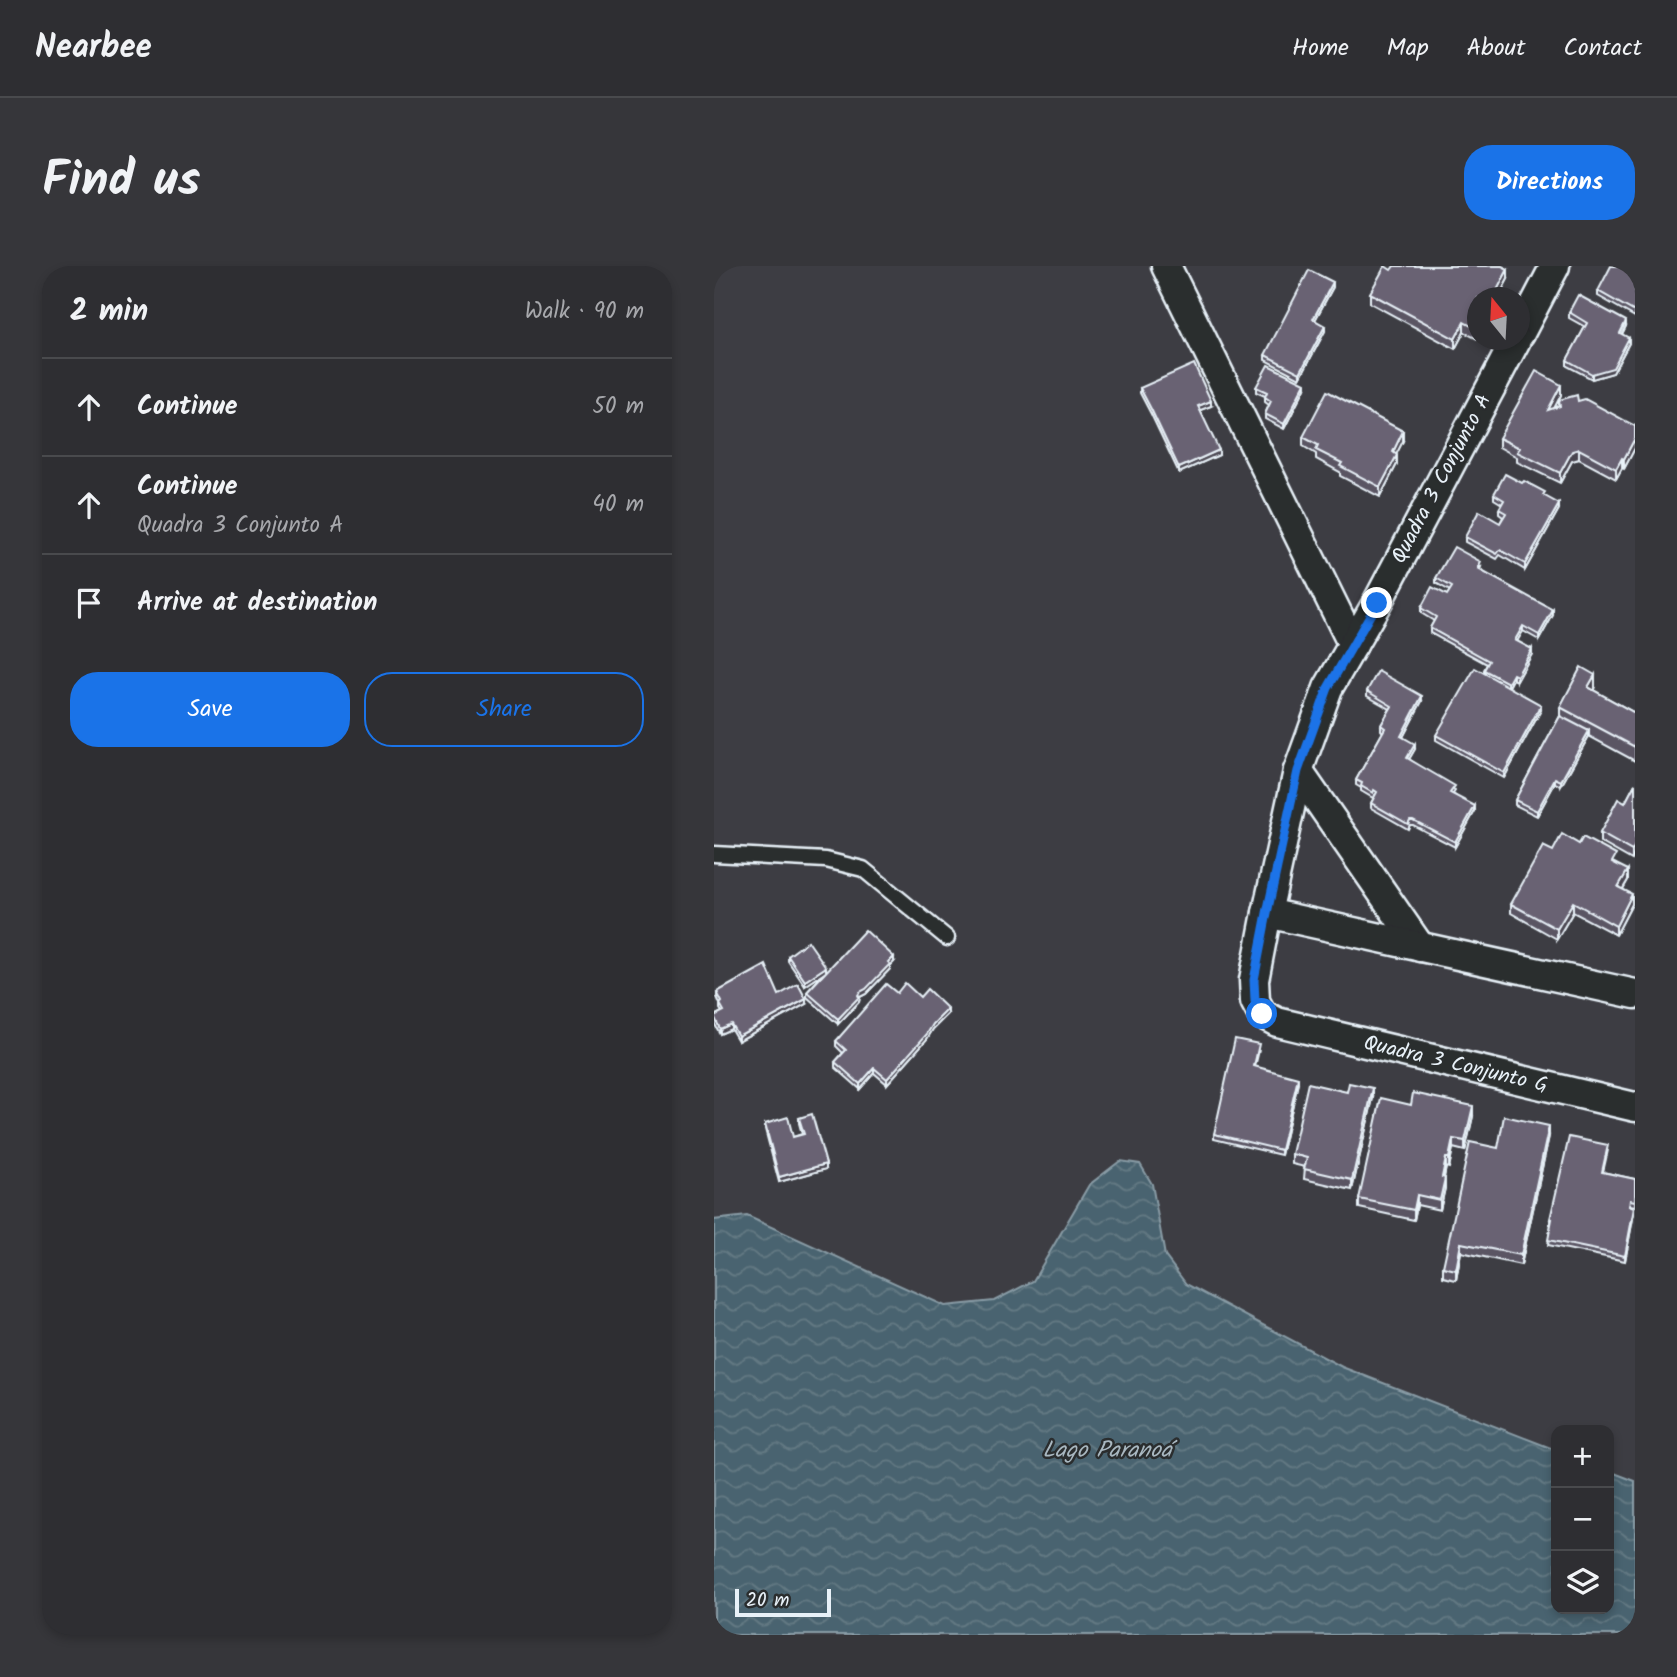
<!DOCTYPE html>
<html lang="en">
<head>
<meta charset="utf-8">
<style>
  body { margin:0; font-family:Kalam,sans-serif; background:#36363a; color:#f1f3f6 }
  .controls { position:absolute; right:21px; bottom:21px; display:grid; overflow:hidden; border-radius:14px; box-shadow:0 4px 10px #0003 }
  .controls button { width:63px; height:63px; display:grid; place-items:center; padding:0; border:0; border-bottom:2px solid #494a4d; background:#2e2e32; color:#f1f3f6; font:35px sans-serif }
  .compass { position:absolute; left:753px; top:21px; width:63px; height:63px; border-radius:50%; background:#2e2e32; box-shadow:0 4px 10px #0003; rotate:342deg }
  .scale { position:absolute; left:21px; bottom:18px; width:96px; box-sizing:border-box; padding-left:7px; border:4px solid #e8f1f8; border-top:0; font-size:19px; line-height:24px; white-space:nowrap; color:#e8f1f8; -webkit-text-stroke:5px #2a2d2e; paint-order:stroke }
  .stop { position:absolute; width:21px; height:21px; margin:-16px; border:5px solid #1a73e8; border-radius:50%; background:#fff }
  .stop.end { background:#1a73e8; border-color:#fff; box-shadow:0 2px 7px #0008 }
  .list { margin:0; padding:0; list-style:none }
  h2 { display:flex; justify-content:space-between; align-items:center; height:91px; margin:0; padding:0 28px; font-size:30px }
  h2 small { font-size:23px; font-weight:400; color:#a7a8ac }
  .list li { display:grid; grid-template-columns:46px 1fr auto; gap:21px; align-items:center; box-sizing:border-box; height:98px; padding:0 28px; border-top:2px solid #494a4d }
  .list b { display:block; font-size:26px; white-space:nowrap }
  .list p { margin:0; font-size:23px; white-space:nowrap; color:#a7a8ac }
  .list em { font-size:23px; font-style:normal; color:#a7a8ac }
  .actions { display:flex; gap:14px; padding:21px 28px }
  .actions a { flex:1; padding:16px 0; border:2px solid #1a73e8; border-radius:28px; text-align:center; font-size:24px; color:#1a73e8 }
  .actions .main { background:#1a73e8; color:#fff }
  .icon { flex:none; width:38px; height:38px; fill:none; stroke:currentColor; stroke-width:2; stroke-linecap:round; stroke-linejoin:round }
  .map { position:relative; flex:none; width:921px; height:1369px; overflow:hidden; border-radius:28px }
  header { display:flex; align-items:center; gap:42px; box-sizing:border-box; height:98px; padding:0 35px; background:#2e2e32; border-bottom:2px solid #494a4d }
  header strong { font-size:33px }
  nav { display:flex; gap:38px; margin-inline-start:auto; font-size:24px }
  .intro { display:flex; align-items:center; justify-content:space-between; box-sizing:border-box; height:168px; padding:0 42px }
  h1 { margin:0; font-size:49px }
  .button { padding:18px 32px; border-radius:28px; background:#1a73e8; color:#fff; font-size:24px; font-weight:700 }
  main { display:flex; gap:42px; padding:0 42px }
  aside { flex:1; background:#2e2e32; border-radius:28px; box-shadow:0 4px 10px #0003 }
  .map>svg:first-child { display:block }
</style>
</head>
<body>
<header>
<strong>Nearbee</strong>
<nav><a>Home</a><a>Map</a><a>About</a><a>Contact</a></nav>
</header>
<div class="intro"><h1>Find us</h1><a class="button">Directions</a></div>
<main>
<aside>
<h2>2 min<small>Walk · 90 m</small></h2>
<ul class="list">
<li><svg class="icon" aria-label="ahead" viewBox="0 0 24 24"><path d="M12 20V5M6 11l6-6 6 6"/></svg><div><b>Continue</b></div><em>50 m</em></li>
<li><svg class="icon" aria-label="ahead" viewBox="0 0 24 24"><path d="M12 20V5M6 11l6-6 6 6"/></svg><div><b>Continue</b><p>Quadra 3 Conjunto A</p></div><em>40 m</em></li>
<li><svg class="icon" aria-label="arrive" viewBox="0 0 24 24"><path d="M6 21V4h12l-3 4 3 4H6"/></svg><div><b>Arrive at destination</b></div></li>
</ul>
<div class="actions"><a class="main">Save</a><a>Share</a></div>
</aside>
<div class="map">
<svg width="921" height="1369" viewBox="0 0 921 1369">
  <defs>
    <pattern id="water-waves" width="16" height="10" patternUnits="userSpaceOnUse" patternTransform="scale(1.75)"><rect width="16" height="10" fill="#4a636f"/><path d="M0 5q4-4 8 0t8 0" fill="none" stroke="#647a84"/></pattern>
  </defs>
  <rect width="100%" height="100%" fill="#3d3d43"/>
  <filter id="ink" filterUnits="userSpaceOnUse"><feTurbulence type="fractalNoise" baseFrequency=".0143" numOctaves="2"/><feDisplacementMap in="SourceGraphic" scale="14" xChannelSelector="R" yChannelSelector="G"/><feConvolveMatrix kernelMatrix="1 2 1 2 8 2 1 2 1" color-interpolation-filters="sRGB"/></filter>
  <g filter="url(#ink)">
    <polygon fill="url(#water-waves)" stroke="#899ca6" stroke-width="2" points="406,895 426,898 438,918 451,990 472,1018 628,1101 842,1184 842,1343 895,1343 895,1205 921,1215 921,1369 0,1369 0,954 33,950 231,1040 280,1035 319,1015 375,919"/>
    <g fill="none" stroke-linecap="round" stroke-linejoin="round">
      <g stroke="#e8f1f8" stroke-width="19">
        <polyline id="service" points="0,588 112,594 149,603 233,672"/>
      </g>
      <g stroke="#e8f1f8" stroke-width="33">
        <g id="minor">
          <polyline points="452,0 639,379"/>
          <polyline points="806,67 841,0"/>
          <path id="s1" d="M802,74L663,337L614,422L584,505L553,647L540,714L541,735L548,748L563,756L921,841"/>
          <polyline points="584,505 706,681"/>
          <polyline points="553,647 921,728"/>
        </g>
      </g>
      <use href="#service" stroke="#2a2d2e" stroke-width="14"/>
      <use href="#minor" stroke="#2a2d2e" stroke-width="28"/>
    </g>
    <g fill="#5a5463" stroke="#e8f1f8" stroke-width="2">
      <polygon points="921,0 921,51 884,30 884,25"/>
      <polygon points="677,4 794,13 784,32 764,32 764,71 763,73 750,66 741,83 656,37 656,27"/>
      <polygon points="619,21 601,54 611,65 586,112 551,94 551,89"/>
      <polygon points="855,46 912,60 908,68 915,77 899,107 878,113 853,100 853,94 871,61 855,52"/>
      <polygon points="542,121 591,122 570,163 551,153 551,148 555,139 551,136 551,130 542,126"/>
      <polygon points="426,122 497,140 486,144 505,189 465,207 437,148 426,127"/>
      <polygon points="847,129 840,142 845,140 845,134 864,135 921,160 921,182 910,203 908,202 902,213 865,193 858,195 846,217 803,196 803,191 785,181 785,172"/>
      <polygon points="589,171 689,175 682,188 683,198 666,231 626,210 626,206 602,193 602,188 589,180"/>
      <polygon points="780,228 831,230 845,243 811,304 786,289 783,293 751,276 751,271 786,257 789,251 785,248 785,243 788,238 780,233"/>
      <polygon points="767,301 766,304 839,349 825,374 809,365 803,375 818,388 803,415 799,413 795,421 827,444 790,512 722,474 722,469 770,407 770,404 773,398 716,367 716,362 720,355 707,347 707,342 733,329 736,325 722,317 722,312"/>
      <polygon points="881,423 880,425 921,447 921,495 875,470 847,520 841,517 823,550 801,539 801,534 846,450 846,441"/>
      <polygon points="653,425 708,435 689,471 701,483 695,493 741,525 739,528 761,545 741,581 699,559 696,559 694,563 657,542 657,537 661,530 660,529 659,532 647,525 647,522 642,519 642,514 669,466 667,464 667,459 676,443 653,430"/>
      <polygon points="921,518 921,588 918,594 886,576 886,567 911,537"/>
      <polygon points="839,585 902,598 914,614 909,623 918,638 902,669 859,646 843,673 797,647 797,638"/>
      <polygon points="74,690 112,706 180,696 176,700 176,703 152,728 146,731 145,736 124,758 93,731 93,726 110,707 91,720 74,695"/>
      <polygon points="3,726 65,729 92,738 24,775 17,763 6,768 0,757 0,750 8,746 6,743 6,738 3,731"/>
      <polygon points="183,727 206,731 234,748 219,763 213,773 173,818 160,807 146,823 121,801 121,796 129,787 122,780 122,775"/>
      <polygon points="545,784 541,801 584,817 567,889 500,873 500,868"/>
      <polygon points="659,832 638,924 590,913 591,901 578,898 578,888"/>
      <polygon points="697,839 759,850 751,885 739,882 735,902 732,901 730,912 731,922 726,944 703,939 700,954 645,942 645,933"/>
      <polygon points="85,852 112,903 65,916 51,863 51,858 79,871 88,868 85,857"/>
      <polygon points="835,870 807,999 747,986 742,1014 729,1011 729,1001 784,882"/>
      <polygon points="894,884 889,906 921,913 921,940 916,939 916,941 920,947 911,995 834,979 837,958 836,958 836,953"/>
    </g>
    <g fill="#4a4550" stroke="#e8f1f8" stroke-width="2">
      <polygon points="794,3 794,13 784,32 779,32"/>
      <polygon points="619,16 619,21 599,58 599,53"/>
      <polygon points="912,55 912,60 906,72 906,67"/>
      <polygon points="750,56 750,66 741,83 741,73"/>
      <polygon points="611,60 611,65 586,112 586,107"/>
      <polygon points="915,72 915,77 899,107 878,113 878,108"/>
      <polygon points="591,117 591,122 570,163 570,158"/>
      <polygon points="847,119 847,129 834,154 834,144"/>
      <polygon points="497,135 497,140 484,145 484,140"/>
      <polygon points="689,165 689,175 679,195 679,186"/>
      <polygon points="921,172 921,182 910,203 910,193"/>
      <polygon points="865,183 865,193 858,195 846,217 846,207 858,185"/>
      <polygon points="505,184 505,189 465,207 465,202"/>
      <polygon points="683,189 683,198 666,231 666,221"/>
      <polygon points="908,192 908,202 902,213 902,203"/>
      <polygon points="845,238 845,243 811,304 811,298"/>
      <polygon points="839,344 839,349 825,374 825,369"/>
      <polygon points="809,360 809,365 801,379 801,374"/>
      <polygon points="818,383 818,388 803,415 803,410"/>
      <polygon points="799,408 799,413 794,422 794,417"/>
      <polygon points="881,409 881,423 874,436 874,421"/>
      <polygon points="708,430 708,435 687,475 687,470"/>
      <polygon points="827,439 827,444 790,512 790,507"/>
      <polygon points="875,465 875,470 847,520 847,515"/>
      <polygon points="701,478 701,483 693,497 693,492"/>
      <polygon points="841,512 841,517 823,550 823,545"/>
      <polygon points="761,540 761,545 741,581 741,576"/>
      <polygon points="921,579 921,588 918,594 918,585"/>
      <polygon points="914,604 914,614 904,631 904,621"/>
      <polygon points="918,628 918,638 902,669 902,660"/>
      <polygon points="859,636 859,646 843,673 843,663"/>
      <polygon points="180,691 180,696 176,700 176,703 152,728 146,731 145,736 124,758 124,753 146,726"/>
      <polygon points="112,701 112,706 91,720 91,715"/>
      <polygon points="92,733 92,738 24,775 24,770"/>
      <polygon points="234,743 234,748 219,763 213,773 173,818 173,813 219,758"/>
      <polygon points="17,758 17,763 6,768 6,763"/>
      <polygon points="160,802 160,807 146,823 146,818"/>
      <polygon points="584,812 584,817 567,889 567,884"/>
      <polygon points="659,822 659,832 638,924 638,914"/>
      <polygon points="759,840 759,850 751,885 751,875"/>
      <polygon points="835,860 835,870 807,999 807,989"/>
      <polygon points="739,873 739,882 735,902 735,892"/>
      <polygon points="732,892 732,901 728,921 728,911"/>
      <polygon points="112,898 112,903 65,916 65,911"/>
      <polygon points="731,912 731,922 726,944 726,934"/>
      <polygon points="703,929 703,939 700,954 700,944"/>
      <polygon points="920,942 920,947 911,995 911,990"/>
      <polygon points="747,977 747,986 742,1014 742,1004"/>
    </g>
    <g fill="#696273" stroke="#e8f1f8" stroke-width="2">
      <polygon points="671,0 677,4 680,0 788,0 794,3 779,32 764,32 763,63 750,56 741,73 656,27"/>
      <polygon points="897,0 921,0 921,46 884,25"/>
      <polygon points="595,4 619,16 599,53 611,60 586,107 551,89"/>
      <polygon points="864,29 912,55 906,67 915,72 899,102 878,108 853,94 873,57 855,46"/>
      <polygon points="480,98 497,135 484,140 505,184 465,202 437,143 426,122"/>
      <polygon points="554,99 591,117 570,158 551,148 557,135 551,131 553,126 542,121"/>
      <polygon points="822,105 847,119 834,144 846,140 845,134 863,129 864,135 871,133 921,160 921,172 910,193 908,192 902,203 865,183 858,185 846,207 803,186 806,182 785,172"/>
      <polygon points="613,125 689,165 679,186 683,189 666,221 626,200 628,197 602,184 604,179 589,171"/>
      <polygon points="791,208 808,217 810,215 831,226 829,229 845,238 811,298 786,284 783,288 751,271 765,245 786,257 792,247 785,243 790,234 780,228"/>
      <polygon points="740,281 767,296 764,303 839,344 825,369 809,360 801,374 818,383 803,410 799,408 794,417 770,404 775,395 716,362 722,351 707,342 718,321 733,329 738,321 722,312"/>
      <polygon points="867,401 881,409 874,421 921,447 921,481 846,441"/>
      <polygon points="761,402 827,439 790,507 722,469"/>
      <polygon points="664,405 708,430 687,470 701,478 693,492 741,520 736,527 761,540 741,576 699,554 696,554 694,558 657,537 663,526 660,524 659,527 647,520 648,517 642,514 671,462 667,459 678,440 653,425"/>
      <polygon points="846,450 875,465 847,515 841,512 823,545 801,534"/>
      <polygon points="921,518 921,579 918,585 886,567 904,533 911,537"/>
      <polygon points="848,568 865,578 869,571 902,589 898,596 914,604 904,621 918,628 902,660 859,636 843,663 797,638 829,580 839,585"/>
      <polygon points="151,664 180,691 174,696 176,698 152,723 146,726 144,729 145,731 124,753 93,726"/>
      <polygon points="94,675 112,701 91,715 74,690"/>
      <polygon points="52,699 65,729 84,718 92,733 24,770 17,758 6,763 0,750 10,745 6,738 8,736 3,726"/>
      <polygon points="191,717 206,731 213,723 234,743 219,758 213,768 173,813 160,802 146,818 121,796 132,784 122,775 172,718 183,727"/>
      <polygon points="521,773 545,778 540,800 584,812 567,884 500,868"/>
      <polygon points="594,817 633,826 635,817 659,822 638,914 590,903 593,892 578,888"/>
      <polygon points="699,827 759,840 751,875 739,873 735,892 732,892 728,911 731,912 726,934 703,929 700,944 645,933 667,832 697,839"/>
      <polygon points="98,848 112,898 65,911 51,858 74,851 79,871 90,868 85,852"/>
      <polygon points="790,850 835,860 807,989 747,977 742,1004 729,1001 756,876 784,882"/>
      <polygon points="855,871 894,879 888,906 921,913 921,935 916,934 915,940 920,942 911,990 834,974 838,953 836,953"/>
    </g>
  </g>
  <g fill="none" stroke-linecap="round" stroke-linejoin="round" filter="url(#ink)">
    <polyline stroke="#1a73e8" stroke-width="9" points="548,748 541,735 540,714 553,647 584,505 614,422 663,337"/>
  </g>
  <g text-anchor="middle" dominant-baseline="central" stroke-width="5" stroke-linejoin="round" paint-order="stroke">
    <g font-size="21" fill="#e8f1f8" stroke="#2a2d2e">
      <text transform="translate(728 213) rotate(-62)">Quadra 3 Conjunto A</text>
      <text stroke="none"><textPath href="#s1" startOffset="934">Quadra 3 Conjunto G</textPath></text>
    </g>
    <g font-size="23" font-style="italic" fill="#a9b8c1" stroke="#2a2d2e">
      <text x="393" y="1185">Lago Paranoá</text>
    </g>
  </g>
</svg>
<div class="controls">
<button>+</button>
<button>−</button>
<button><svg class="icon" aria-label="layers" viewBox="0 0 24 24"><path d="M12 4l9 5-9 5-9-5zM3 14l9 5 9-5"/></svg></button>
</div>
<svg class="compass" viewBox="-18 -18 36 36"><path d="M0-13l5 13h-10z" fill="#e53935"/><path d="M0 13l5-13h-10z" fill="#a7a8ac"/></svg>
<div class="scale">20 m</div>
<div class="stop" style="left:548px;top:748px"></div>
<div class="stop end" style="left:663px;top:337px"></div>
</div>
</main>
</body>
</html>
